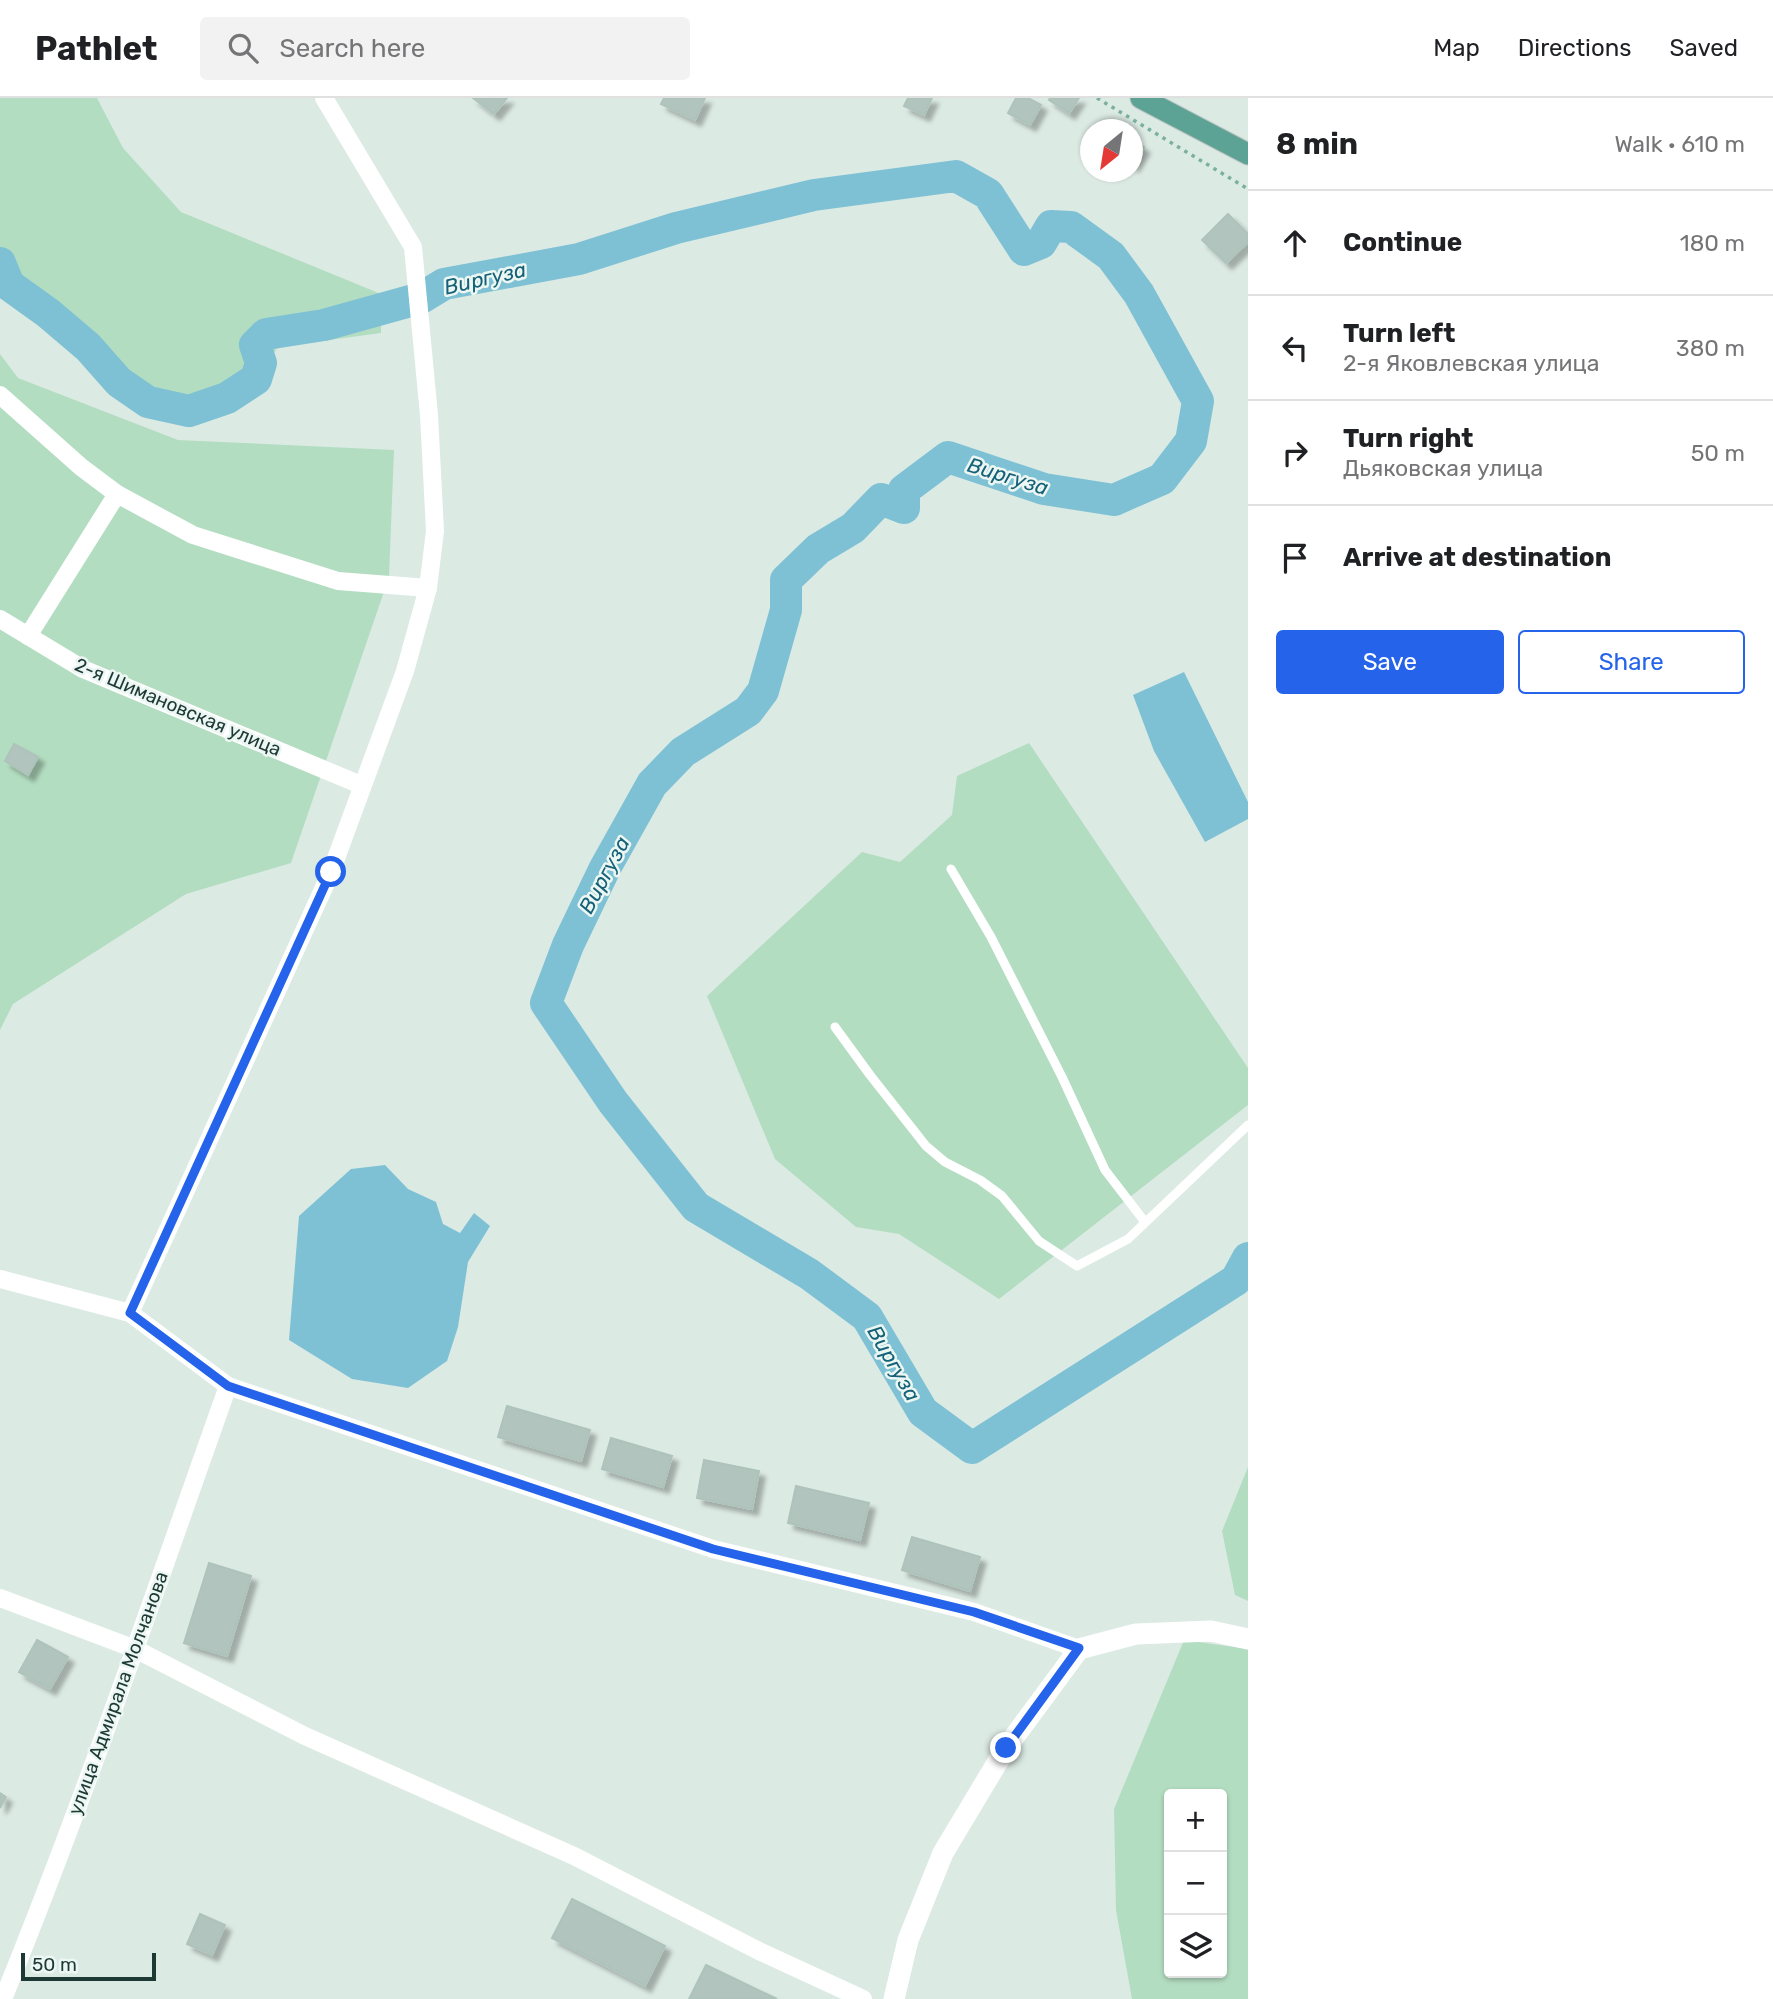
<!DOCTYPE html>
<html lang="en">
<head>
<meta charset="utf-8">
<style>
  body { margin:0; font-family:Rubik,sans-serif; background:#f2f2f2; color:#202124 }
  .controls { position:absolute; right:21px; bottom:21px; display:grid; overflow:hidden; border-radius:7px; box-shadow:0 2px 5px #0004 }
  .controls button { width:63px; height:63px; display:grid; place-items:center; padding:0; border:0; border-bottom:2px solid #e0e0e0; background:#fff; color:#202124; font:35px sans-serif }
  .compass { position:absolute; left:1080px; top:21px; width:63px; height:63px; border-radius:50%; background:#fff; box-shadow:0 2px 5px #0004; rotate:210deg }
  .scale { position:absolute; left:21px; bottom:18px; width:135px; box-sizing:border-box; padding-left:7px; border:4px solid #1d3934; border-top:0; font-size:19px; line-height:24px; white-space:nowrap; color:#1d3934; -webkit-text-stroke:5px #ecf6f2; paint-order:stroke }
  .stop { position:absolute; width:21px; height:21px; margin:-16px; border:5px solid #2563eb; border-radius:50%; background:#fff }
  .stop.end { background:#2563eb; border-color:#fff; box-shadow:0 2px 7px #0008 }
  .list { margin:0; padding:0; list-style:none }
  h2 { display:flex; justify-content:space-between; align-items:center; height:91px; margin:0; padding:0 28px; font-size:30px }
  h2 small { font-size:23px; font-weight:400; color:#757577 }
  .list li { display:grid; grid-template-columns:46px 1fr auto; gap:21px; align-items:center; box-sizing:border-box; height:105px; padding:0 28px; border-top:2px solid #e0e0e0 }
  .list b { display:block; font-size:26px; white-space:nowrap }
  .list p { margin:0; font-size:23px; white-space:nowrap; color:#757577 }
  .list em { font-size:23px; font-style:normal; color:#757577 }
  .actions { display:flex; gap:14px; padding:21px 28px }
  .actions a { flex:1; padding:16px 0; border:2px solid #2563eb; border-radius:7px; text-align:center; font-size:24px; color:#2563eb }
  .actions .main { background:#2563eb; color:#fff }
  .icon { flex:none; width:38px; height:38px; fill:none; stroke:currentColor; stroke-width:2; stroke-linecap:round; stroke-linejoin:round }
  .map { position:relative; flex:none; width:1248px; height:1901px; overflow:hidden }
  header { display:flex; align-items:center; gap:42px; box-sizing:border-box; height:98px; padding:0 35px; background:#fff; border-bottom:2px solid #e0e0e0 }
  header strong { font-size:33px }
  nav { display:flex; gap:38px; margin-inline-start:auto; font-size:24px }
  .search { width:490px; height:63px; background:#f2f2f2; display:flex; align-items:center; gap:18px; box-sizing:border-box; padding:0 24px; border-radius:7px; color:#757577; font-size:26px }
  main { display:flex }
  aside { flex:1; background:#fff }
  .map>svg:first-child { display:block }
</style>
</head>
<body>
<header>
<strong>Pathlet</strong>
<div class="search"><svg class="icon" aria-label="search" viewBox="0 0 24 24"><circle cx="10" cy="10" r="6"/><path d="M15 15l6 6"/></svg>Search here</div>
<nav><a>Map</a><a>Directions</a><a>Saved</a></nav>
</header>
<main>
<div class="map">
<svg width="1248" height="1901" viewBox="0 0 1248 1901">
  <defs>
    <filter id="shadow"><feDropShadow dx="6" dy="6" stdDeviation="2" flood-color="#0004"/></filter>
  </defs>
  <rect width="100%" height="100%" fill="#dceae4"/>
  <g fill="#b3ddc1" fill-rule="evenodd">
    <polygon points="0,0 97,0 123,50 181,114 381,196 381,235 278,249 256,281 227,300 189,313 148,304 119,284 88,249 48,215 9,187 0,165"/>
    <polygon points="0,256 18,280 178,342 394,352 389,479 291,765 186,796 13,906 0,932"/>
    <polygon points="1029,645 1248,970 1248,1007 999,1201 899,1136 856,1129 775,1061 707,898 862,754 900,764 952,717 957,678"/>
    <polygon points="1248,1369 1248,1503 1235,1497 1222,1433"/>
    <path d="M1184,1542L1248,1551V1901H1132L1116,1812L1114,1711ZM1169,1696H1222V1875H1169Z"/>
  </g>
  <g fill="#7fc1d4">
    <polygon points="1184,574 1248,704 1248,721 1205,744 1154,653 1133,597"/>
    <polygon points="385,1067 408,1091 436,1104 443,1126 460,1135 474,1115 490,1128 468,1164 458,1229 447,1263 408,1290 352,1281 289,1242 299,1118 351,1071"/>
  </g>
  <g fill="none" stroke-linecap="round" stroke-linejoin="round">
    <polyline stroke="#7fc1d4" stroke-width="32" points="0,165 9,187 48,215 88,249 119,284 148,304 189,313 227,300 256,281 261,265 255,247 266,236 324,227 421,200 444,186 579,161 676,130 814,97 956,78 988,96 1024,152 1041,145 1051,128 1071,129 1111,158 1139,196 1198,303 1191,343 1162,381 1114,402 1044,391 948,359 904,392 904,410 881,401 853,430 818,451 786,482 786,512 763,593 748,613 683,654 652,686 605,770 568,847 546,905 613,1004 696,1109 809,1176 867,1219 923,1314 972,1350 1236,1182 1248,1160"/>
  </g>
  <g fill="#b1c4be" stroke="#aec3bc" stroke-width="2" filter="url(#shadow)">
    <polygon points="473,0 507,0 494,16"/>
    <polygon points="664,0 705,0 695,22 661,6"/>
    <polygon points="908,0 932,0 924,17 904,8"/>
    <polygon points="1016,0 1028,0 1041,7 1030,27 1008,15"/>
    <polygon points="1050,0 1079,0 1069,15 1049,2"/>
    <polygon points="1132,42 1144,49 1133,68 1132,67"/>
    <polygon points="1228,116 1248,136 1248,144 1226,165 1202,142"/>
    <polygon points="14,646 38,659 28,677 5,663"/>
    <polygon points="507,1308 590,1332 581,1363 498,1339"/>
    <polygon points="611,1340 672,1358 663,1389 602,1371"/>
    <polygon points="704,1362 759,1373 752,1411 697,1400"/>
    <polygon points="796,1388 869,1405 860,1442 788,1425"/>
    <polygon points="912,1439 980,1459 970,1493 902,1472"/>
    <polygon points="209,1465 251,1478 227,1558 184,1545"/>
    <polygon points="37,1542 68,1559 50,1591 19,1574"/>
    <polygon points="0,1695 6,1699 0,1710"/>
    <polygon points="572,1801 665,1848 645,1888 552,1840"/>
    <polygon points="200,1816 225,1827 212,1857 187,1846"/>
    <polygon points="706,1867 777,1901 689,1901"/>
  </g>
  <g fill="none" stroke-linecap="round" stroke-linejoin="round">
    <g stroke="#bbc4c2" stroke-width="23">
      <polyline id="primary" points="1141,0 1248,56"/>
    </g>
    <polyline stroke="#7ab0a2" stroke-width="3.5" stroke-dasharray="3.5 5" stroke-linecap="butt" points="1097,0 1248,91"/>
    <g stroke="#fff" stroke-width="9">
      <polyline points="951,771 991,839 1062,979 1105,1072 1145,1124"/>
      <polyline points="835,929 870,977 926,1048 945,1064 980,1082 1002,1098 1039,1143 1077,1168 1128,1141 1248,1027"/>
    </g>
    <g stroke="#fff" stroke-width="18">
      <polyline points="0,297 81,369 117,396 193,437 338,483 428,490"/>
      <polyline points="0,521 83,571 361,687"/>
      <polyline points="28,538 117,396"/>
      <polyline points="0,1181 130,1215 228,1288 713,1451 974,1514 1079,1551"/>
      <polyline points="130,1215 331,774 405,573 428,490 435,433 429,317 413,149 324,0"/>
      <polyline points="0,1500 135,1551 305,1638 574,1758 757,1852 863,1901"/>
      <path d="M3,1901C85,1700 155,1493 228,1288"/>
    </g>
    <polyline stroke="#fff" stroke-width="21" points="894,1901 908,1842 943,1755 1006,1650 1079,1551 1136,1536 1211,1533 1248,1541"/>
    <use href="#primary" stroke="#5da395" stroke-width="21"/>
  </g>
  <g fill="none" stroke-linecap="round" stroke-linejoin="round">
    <polyline stroke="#2563eb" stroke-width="9" points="331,774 130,1215 228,1288 713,1451 974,1514 1079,1550 1006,1650"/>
  </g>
  <g text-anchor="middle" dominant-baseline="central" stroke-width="5" stroke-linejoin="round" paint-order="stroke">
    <g font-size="19" fill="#1d3934" stroke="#ecf6f2">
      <text transform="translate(178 609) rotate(23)">2-я Шимановская улица</text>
      <text transform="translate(118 1595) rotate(-70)">улица Адмирала Молчанова</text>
    </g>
    <g font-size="21" font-style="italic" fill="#146178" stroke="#ecf6f2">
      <text transform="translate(485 180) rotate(-13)">Виргуза</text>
      <text transform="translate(1008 378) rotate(17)">Виргуза</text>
      <text transform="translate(604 777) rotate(-62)">Виргуза</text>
      <text transform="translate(894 1265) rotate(60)">Виргуза</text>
    </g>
  </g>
</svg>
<div class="controls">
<button>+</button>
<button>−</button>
<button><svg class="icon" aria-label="layers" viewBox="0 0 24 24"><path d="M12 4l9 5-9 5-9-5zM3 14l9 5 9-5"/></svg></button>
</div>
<svg class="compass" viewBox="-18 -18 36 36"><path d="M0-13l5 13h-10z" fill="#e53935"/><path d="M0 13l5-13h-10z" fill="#757577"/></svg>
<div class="scale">50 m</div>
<div class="stop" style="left:331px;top:774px"></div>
<div class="stop end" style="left:1006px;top:1650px"></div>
</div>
<aside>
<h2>8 min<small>Walk · 610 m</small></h2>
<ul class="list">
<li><svg class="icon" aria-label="ahead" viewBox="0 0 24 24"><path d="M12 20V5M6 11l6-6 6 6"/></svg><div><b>Continue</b></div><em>180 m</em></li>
<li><svg class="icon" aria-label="left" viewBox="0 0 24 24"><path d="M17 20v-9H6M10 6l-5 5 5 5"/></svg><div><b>Turn left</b><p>2-я Яковлевская улица</p></div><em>380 m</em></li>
<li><svg class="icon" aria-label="right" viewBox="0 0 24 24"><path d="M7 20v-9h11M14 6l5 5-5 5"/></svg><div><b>Turn right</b><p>Дьяковская улица</p></div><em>50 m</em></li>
<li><svg class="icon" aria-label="arrive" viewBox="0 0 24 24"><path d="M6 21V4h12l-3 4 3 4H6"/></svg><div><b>Arrive at destination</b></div></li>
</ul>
<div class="actions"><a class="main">Save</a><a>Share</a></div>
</aside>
</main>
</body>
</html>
